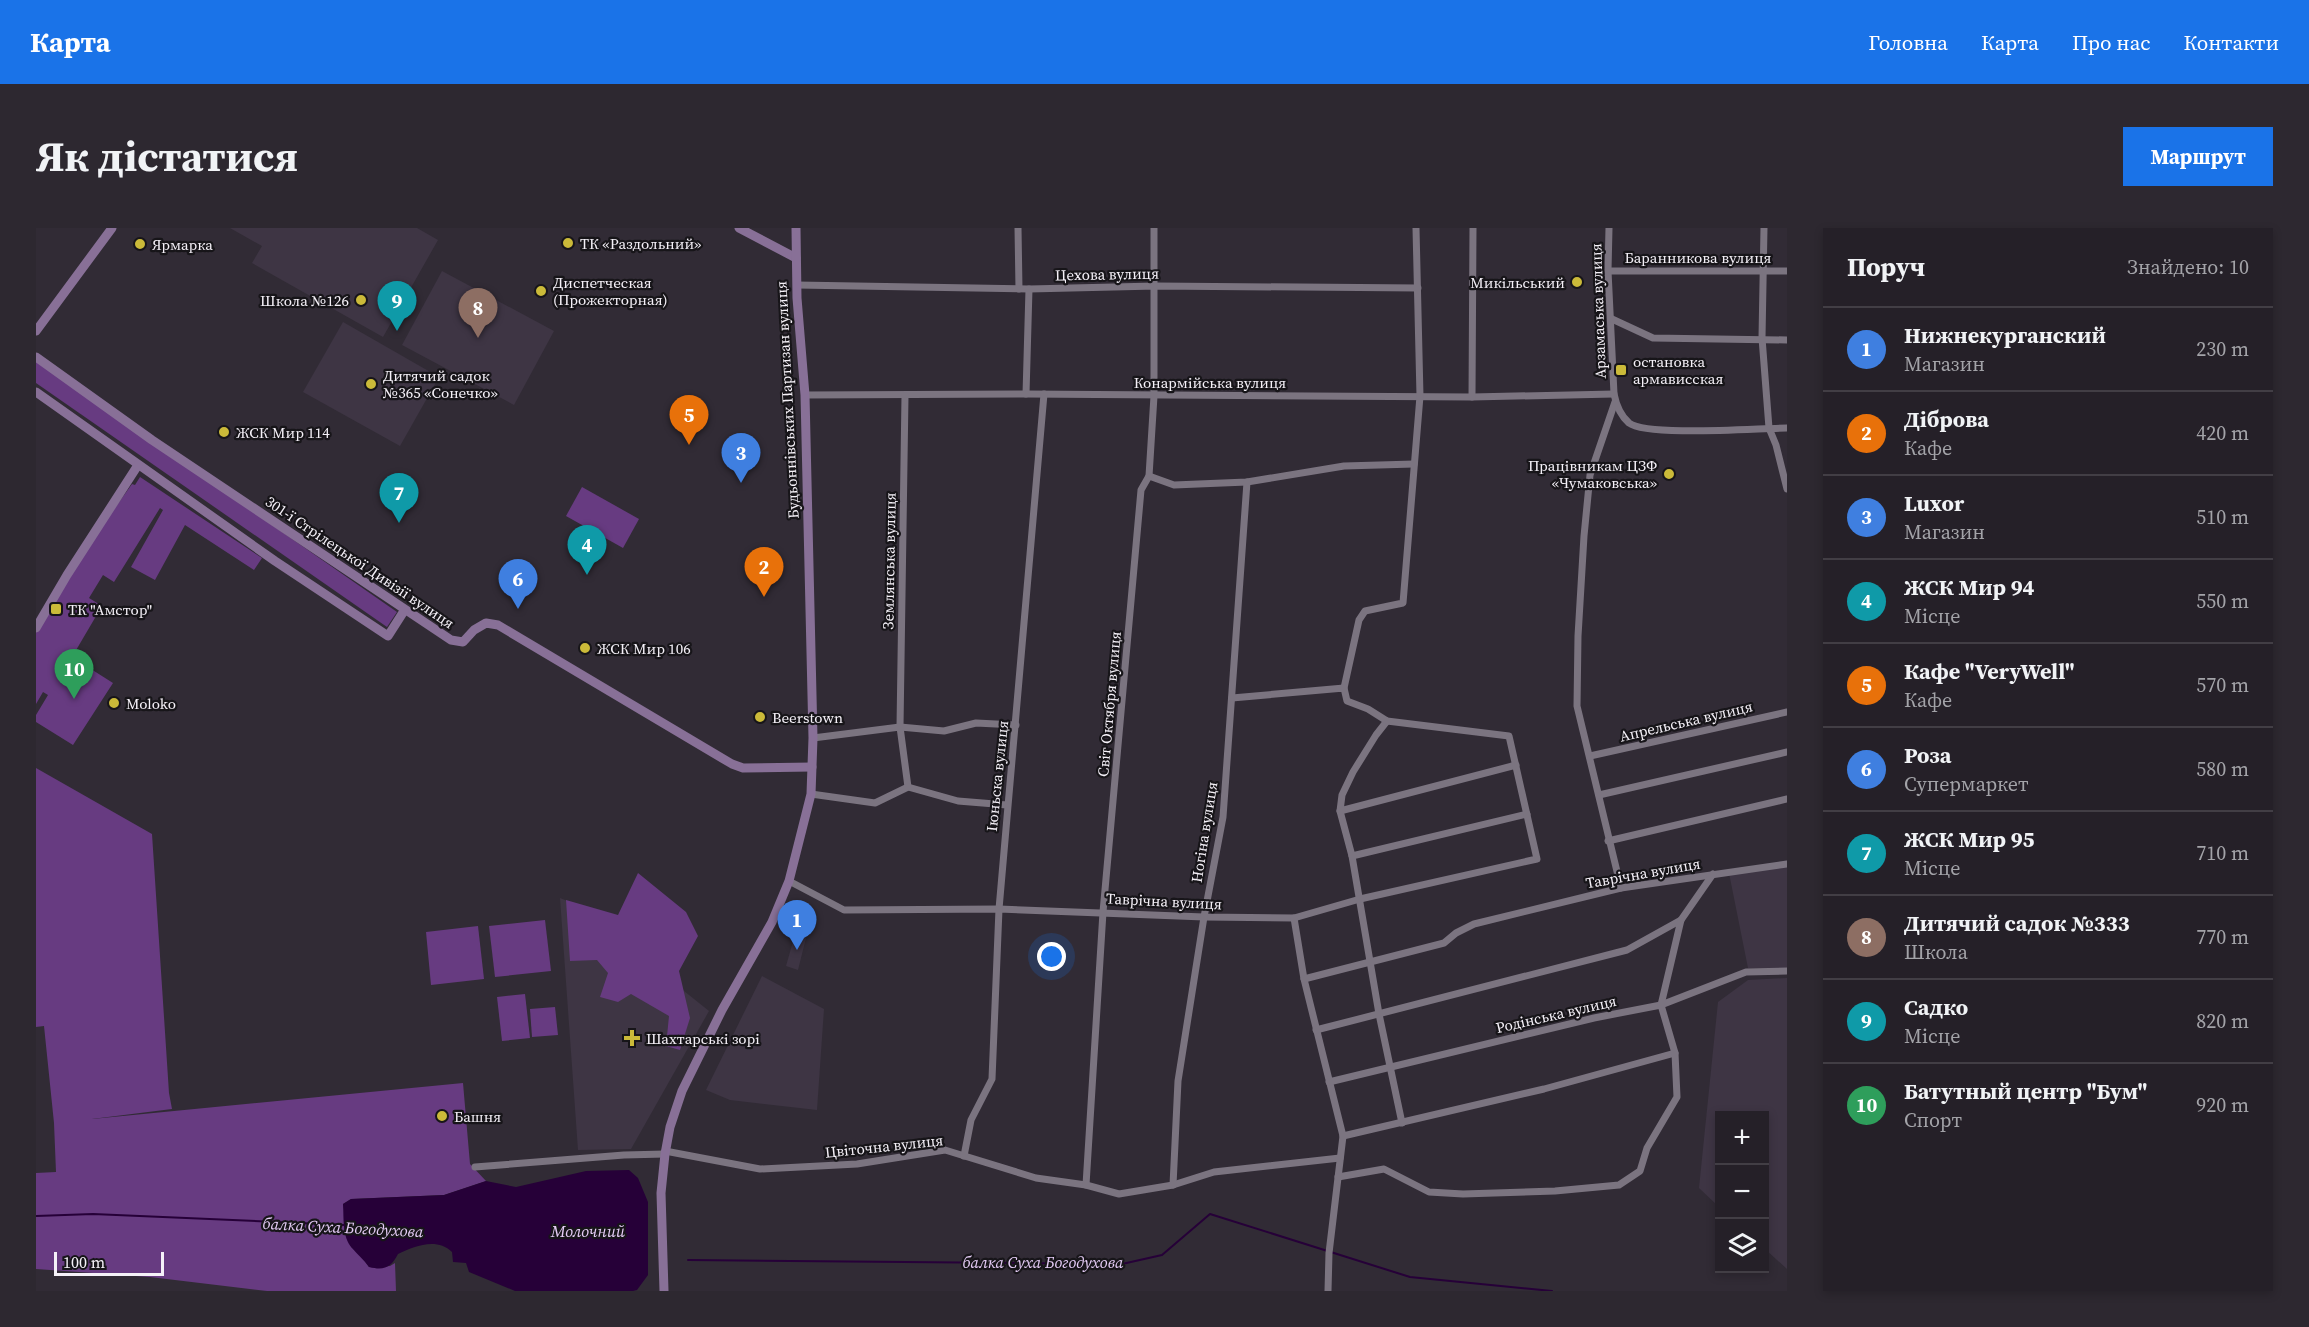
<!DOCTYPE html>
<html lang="uk">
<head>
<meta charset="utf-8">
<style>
  body { margin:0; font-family:"Source Serif 4",serif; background:#2d2830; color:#f1f3f6 }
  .controls { position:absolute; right:18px; bottom:18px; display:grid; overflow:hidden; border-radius:0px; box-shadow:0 3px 9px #0003 }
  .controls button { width:54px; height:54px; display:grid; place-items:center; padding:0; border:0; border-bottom:2px solid #423e45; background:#252028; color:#f1f3f6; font:30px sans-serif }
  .scale { position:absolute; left:18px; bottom:15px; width:110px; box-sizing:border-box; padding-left:6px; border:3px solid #f5f1f8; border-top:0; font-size:16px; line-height:21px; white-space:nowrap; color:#f5f1f8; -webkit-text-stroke:4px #171519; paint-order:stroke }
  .you { position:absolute; left:1016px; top:729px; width:21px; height:21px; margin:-15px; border:4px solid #fff; border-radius:50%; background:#1a73e8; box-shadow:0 0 0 9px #1a73e833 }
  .badge { display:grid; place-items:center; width:39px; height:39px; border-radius:50%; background:#1a73e8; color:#fff; font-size:20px; font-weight:700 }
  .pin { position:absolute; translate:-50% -50px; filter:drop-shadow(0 2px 3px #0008) }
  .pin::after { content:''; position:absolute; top:32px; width:21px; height:18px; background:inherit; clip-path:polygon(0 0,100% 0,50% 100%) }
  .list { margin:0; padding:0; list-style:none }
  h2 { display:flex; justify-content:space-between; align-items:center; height:78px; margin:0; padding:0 24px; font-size:26px }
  h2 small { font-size:20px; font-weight:400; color:#a3a3a8 }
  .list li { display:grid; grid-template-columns:39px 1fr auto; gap:18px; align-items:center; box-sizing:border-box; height:84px; padding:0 24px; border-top:2px solid #423e45 }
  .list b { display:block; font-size:22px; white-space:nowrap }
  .list p { margin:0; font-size:20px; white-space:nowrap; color:#a3a3a8 }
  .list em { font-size:20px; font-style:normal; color:#a3a3a8 }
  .icon { flex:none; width:33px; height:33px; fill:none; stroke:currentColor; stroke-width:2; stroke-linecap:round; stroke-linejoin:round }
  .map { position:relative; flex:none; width:1751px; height:1063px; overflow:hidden; border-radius:0px }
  header { display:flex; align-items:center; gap:36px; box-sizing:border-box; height:84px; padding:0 30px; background:#1a73e8; color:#fff }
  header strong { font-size:28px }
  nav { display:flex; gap:33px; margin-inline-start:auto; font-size:21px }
  .intro { display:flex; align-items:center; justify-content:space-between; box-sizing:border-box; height:144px; padding:0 36px }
  h1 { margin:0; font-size:42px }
  .button { padding:15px 27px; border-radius:0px; background:#1a73e8; color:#fff; font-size:21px; font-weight:700 }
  main { display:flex; gap:36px; padding:0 36px }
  aside { flex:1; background:#252028; border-radius:0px; box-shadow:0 3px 9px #0003 }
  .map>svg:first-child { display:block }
</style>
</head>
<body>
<header>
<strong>Карта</strong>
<nav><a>Головна</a><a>Карта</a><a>Про нас</a><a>Контакти</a></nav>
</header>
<div class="intro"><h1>Як дістатися</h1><a class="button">Маршрут</a></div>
<main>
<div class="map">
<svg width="1751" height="1063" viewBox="0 0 1751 1063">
  <rect width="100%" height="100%" fill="#312b35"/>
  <g fill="#3e3544">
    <polygon points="194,0 381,0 402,12 347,109 216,35 226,18"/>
    <polygon points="406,43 518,103 478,177 366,117"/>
    <polygon points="307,94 403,149 364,218 267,164"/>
    <polygon points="1751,638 1751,741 1712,740 1693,645"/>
    <polygon points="524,670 582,693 628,747 673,783 595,921 542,922"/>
    <polygon points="760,703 771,706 762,742 750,738"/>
    <polygon points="726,748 788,781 781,882 694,872 670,862"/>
    <polygon points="1751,750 1751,1041 1729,1021 1728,888 1684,888 1683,979 1663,960 1682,774 1712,752"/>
  </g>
  <g fill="#673b81">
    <polygon points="0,133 361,384 351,399 0,155"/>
    <polygon points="104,249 226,330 218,342 149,297 119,352 95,339 127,282 124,280 78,354 67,347 53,370 66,378 36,429 77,455 37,517 0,494 0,487 12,467 7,464 0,476 0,402 31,347 96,256 99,257"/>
    <polygon points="546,259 603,291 587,320 530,288"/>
    <polygon points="0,540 116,606 133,865 136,881 56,891 427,855 434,936 450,953 408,967 315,971 307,976 315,1019 323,1025 333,1039 354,1038 359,1035 360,1063 231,1063 114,1049 0,1041 0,945 20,944 18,895 8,798 0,799"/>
    <polygon points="602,645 650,684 662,708 643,743 654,790 644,822 630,818 633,788 595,766 582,774 564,769 572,745 561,732 534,733 530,672 582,687"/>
    <polygon points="509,692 515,743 459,749 453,698"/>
    <polygon points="442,698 448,751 395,757 390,704"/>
    <polygon points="489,766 494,810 466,813 461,769"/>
    <polygon points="519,779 522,807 496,809 494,781"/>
  </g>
  <path fill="#260038" d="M593,942L602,950L612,974V1047L601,1062L597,1063H479L433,1044L430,1035L417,1034L416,1024C401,1009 378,1018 362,1026C355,1039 349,1043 333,1039C328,1032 322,1027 316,1020C306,1009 308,990 307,976L315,971L408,967L450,953L480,959L550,943Z"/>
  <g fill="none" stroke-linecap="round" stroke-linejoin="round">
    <g stroke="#260038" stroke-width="2">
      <polyline points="0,988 57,986 309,997"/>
      <polyline points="652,1032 1086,1036 1126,1027 1174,986 1374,1049 1516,1063"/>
    </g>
    <g stroke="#7b7480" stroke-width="7">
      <polyline points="982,0 983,61"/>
      <path d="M1573,0L1572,43L1578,166C1580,176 1585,188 1593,195C1611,209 1723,200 1751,200"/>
      <polyline points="1728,0 1726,110 1733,200 1740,217 1751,261"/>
      <polyline points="1572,43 1751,43"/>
      <polyline points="761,57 993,61 1120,58 1382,60"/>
      <polyline points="1576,91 1617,110 1751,112"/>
      <polyline points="990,166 993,61"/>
      <polyline points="769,167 990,166 1436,169 1578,166"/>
      <polyline points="869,168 864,499 872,559"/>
      <polyline points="1436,169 1437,0"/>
      <polyline points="1579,174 1554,247 1548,308 1542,408 1541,478 1585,660"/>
      <polyline points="1113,248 1138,257 1211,254 1308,238 1378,236"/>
      <polyline points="1308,460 1323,392 1329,383 1367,375 1384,168 1380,0"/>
      <polyline points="1351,493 1340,507 1317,544 1306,567 1304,583 1316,628 1343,786 1366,895"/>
      <polyline points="777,510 864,499 908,503 940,495 980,497"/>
      <polyline points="1554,528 1751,484"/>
      <polyline points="775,566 839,575 872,559 922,573 971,577"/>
      <polyline points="1563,567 1751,524"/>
      <polyline points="1304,583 1480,537"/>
      <polyline points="1572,613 1751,571"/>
      <polyline points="1316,628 1491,586"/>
      <polyline points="753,653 808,682 963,681 1168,689 1258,690 1324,671 1501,631 1473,508 1351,493 1332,481 1311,473 1308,460 1196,470"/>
      <polyline points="1258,690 1268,751 1307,908 1293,1025 1292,1063"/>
      <polyline points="1268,751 1408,715 1420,705 1438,696 1585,660 1751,636"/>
      <polyline points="1280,802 1591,722 1645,692 1677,646"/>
      <polyline points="1293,854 1558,790 1625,777 1710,744 1751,743"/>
      <polyline points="1307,908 1508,861 1639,825"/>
      <polyline points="629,923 724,941 821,936 909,922 1000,950 1050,957 1083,966 1137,957 1178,944 1304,930"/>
      <polyline points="928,928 935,892 956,851 963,681 1008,166"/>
      <polyline points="439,939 588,927 629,926"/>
      <polyline points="1302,949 1348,941 1393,964 1427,966 1519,963 1583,957 1604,943 1611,920 1641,869 1639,825 1625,777 1645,692"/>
      <polyline points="1050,957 1067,684 1105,262 1113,248 1118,168 1118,0"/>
      <polyline points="1137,957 1142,853 1168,689 1187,589 1211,254"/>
    </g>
    <g stroke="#887097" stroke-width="9">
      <polyline points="703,0 760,30"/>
      <polyline points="0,103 76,0"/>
      <polyline points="0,129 116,212 415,412 427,414 438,402 450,395 462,397 696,536 707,540 776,539"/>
      <polyline points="0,164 239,333 352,408 368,383"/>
      <polyline points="0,400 31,347 102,237"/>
      <polyline points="628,1063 625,965 629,926 634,899 646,863 686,782 736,694 753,653 775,566 777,510 769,167 761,70 760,0"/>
    </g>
  </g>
  <g fill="#cbba39" stroke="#171519" stroke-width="2">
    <circle cx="532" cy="15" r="6"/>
    <circle cx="104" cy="16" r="6"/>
    <circle cx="1541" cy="54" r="6"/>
    <circle cx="505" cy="63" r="6"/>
    <circle cx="325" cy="72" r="6"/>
    <rect x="1579" y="136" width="12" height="12" rx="3"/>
    <circle cx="335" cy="156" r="6"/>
    <circle cx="188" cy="204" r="6"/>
    <circle cx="1633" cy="246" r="6"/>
    <rect x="14" y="375" width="12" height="12" rx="3"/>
    <circle cx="549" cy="420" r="6"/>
    <circle cx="78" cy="475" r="6"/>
    <circle cx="724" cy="489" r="6"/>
    <path d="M593 801h6v6h6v6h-6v6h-6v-6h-6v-6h6z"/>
    <circle cx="406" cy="888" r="6"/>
  </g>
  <g text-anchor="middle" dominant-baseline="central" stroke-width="4.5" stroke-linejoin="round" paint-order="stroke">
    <g font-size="15" fill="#f5f1f8" stroke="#171519" text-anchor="start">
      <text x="544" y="15">ТК «Раздольний»</text>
      <text x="116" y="16">Ярмарка</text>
      <text x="517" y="54">Диспетческая<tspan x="517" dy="17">(Прожекторная)</tspan></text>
      <text x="1529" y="54" text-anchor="end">Микільський</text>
      <text x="313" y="72" text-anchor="end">Школа №126</text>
      <text x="1597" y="133">остановка<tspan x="1597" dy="17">армависская</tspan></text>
      <text x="347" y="147">Дитячий садок<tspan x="347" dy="17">№365 «Сонечко»</tspan></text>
      <text x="200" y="204">ЖСК Мир 114</text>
      <text x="1621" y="237" text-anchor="end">Працівникам ЦЗФ<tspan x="1621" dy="17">«Чумаковська»</tspan></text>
      <text x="32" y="381">ТК "Амстор"</text>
      <text x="561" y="420">ЖСК Мир 106</text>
      <text x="90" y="475">Moloko</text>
      <text x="736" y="489">Beerstown</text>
      <text x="610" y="810">Шахтарські зорі</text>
      <text x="418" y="888">Башня</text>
    </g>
    <g font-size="15" fill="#f5f1f8" stroke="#171519">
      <text x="1662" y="29">Баранникова вулиця</text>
      <text transform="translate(1071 46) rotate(-1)">Цехова вулиця</text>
      <text transform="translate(1562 83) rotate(-92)">Арзамаська вулиця</text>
      <text x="1174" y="154">Конармійська вулиця</text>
      <text transform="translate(751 172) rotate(-93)">Будьоннівських Партизан вулиця</text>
      <text transform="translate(853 333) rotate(-89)">Землянська вулиця</text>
      <text transform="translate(324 334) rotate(34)">301-ї Стрілецької Дивізії вулиця</text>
      <text transform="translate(1073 476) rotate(-85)">Світ Октября вулиця</text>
      <text transform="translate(1650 493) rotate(-13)">Апрельська вулиця</text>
      <text transform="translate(961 548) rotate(-84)">Iюньска вулиця</text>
      <text transform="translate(1168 604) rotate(-81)">Ногіна вулиця</text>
      <text transform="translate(1607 645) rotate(-10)">Таврічна вулиця</text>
      <text transform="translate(1128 673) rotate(3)">Таврічна вулиця</text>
      <text transform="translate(1520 786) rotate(-13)">Родінська вулиця</text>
      <text transform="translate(848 918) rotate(-6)">Цвiточна вулиця</text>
    </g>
    <g font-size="16" font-style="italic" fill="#e6cdf7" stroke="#171519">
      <text transform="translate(307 999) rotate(3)">балка Суха Богодухова</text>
      <text x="552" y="1003">Молочний</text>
      <text x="1007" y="1034">балка Суха Богодухова</text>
    </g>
  </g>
</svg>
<div class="controls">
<button>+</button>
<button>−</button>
<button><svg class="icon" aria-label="layers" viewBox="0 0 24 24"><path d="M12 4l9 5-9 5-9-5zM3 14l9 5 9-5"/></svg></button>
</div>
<div class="scale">100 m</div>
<div class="you"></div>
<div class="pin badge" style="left:761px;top:722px;background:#3f7fe0">1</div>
<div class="pin badge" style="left:728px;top:369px;background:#e8710a">2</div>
<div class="pin badge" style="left:705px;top:255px;background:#3f7fe0">3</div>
<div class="pin badge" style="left:551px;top:347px;background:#0f9aa8">4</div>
<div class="pin badge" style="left:653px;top:217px;background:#e8710a">5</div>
<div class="pin badge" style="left:482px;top:381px;background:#3f7fe0">6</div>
<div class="pin badge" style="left:363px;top:295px;background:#0f9aa8">7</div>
<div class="pin badge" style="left:442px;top:110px;background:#8d6e63">8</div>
<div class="pin badge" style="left:361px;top:103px;background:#0f9aa8">9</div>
<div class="pin badge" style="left:38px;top:471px;background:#2e9e5b">10</div>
</div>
<aside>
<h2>Поруч<small>Знайдено: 10</small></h2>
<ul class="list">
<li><span class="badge" style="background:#3f7fe0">1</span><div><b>Нижнекурганский</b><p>Магазин</p></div><em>230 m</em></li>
<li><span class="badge" style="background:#e8710a">2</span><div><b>Діброва</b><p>Кафе</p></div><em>420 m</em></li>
<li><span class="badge" style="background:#3f7fe0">3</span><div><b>Luxor</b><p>Магазин</p></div><em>510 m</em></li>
<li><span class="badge" style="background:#0f9aa8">4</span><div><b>ЖСК Мир 94</b><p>Місце</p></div><em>550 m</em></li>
<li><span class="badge" style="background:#e8710a">5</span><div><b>Кафе &quot;VeryWell&quot;</b><p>Кафе</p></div><em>570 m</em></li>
<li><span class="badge" style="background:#3f7fe0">6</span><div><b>Роза</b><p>Супермаркет</p></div><em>580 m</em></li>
<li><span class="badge" style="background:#0f9aa8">7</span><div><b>ЖСК Мир 95</b><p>Місце</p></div><em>710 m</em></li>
<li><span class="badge" style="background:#8d6e63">8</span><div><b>Дитячий садок №333</b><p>Школа</p></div><em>770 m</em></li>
<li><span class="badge" style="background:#0f9aa8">9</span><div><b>Садко</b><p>Місце</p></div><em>820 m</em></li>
<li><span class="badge" style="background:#2e9e5b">10</span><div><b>Батутный центр &quot;Бум&quot;</b><p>Спорт</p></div><em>920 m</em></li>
</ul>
</aside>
</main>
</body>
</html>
